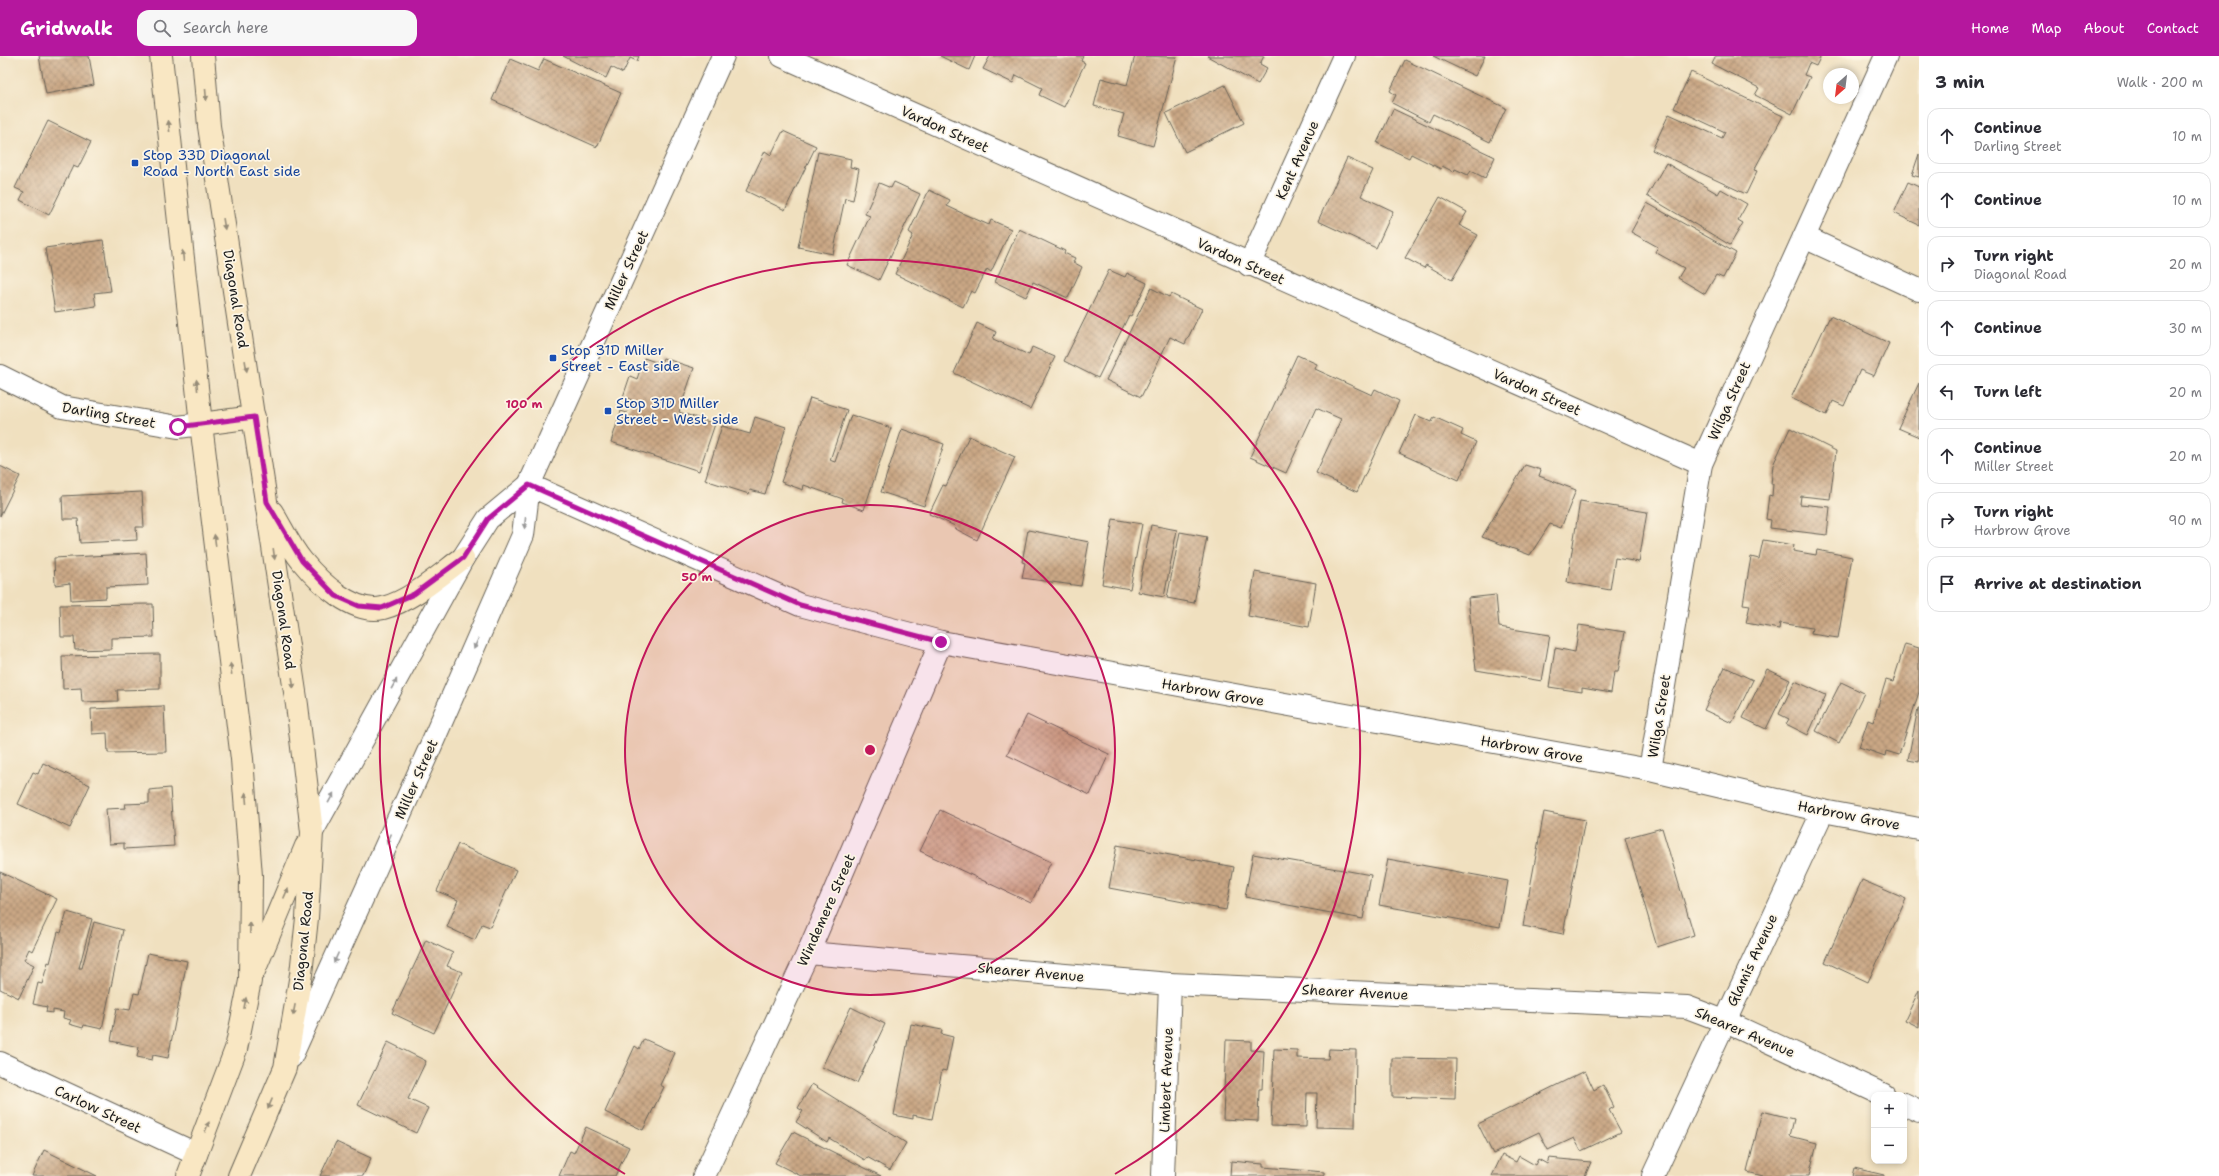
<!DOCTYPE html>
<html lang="en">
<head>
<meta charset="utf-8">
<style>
  body { margin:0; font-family:"Shantell Sans",sans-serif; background:#f7f7f7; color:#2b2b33 }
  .controls { position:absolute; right:12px; bottom:12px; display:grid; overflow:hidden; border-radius:8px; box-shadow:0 2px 6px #0003 }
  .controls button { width:36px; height:36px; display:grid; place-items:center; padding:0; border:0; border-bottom:1px solid #e1e1e2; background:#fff; color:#2b2b33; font:20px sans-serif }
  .compass { position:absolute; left:1823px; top:12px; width:36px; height:36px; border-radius:50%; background:#fff; box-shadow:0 2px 6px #0003; rotate:208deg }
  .stop { position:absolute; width:12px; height:12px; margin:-9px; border:3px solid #b5179e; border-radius:50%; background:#fff }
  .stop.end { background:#b5179e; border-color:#fff; box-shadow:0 1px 4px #0008 }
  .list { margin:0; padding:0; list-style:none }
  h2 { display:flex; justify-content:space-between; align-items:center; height:52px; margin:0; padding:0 16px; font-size:17px }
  h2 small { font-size:13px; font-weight:400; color:#7c7c81 }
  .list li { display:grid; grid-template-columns:26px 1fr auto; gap:12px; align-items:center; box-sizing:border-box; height:56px; margin:0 8px 8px; padding:0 8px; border:1px solid #e1e1e2; border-radius:12px }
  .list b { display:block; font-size:15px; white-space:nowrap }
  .list p { margin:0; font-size:13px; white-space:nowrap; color:#7c7c81 }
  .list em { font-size:13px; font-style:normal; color:#7c7c81 }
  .icon { flex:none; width:22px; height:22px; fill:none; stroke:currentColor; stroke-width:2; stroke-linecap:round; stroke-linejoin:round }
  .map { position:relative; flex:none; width:1919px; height:1120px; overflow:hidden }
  header { display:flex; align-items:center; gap:24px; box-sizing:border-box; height:56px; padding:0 20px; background:#b5179e; color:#fff }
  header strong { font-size:19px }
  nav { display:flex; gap:22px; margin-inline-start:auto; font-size:14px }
  .search { width:280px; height:36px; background:#f7f7f7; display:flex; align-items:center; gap:10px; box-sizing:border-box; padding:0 14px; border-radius:12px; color:#7c7c81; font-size:15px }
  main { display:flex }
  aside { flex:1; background:#fff }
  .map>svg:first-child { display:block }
</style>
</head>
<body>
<header>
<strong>Gridwalk</strong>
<div class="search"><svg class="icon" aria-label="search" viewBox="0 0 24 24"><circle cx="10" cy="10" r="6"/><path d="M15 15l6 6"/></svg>Search here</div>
<nav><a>Home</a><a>Map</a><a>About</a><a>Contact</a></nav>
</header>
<main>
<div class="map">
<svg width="1919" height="1120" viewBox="0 0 1919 1120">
  <defs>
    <pattern id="building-cross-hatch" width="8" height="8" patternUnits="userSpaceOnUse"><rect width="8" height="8" fill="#caa785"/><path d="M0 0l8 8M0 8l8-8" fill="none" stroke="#a3876c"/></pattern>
  </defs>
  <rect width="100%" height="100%" fill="#fcf5e5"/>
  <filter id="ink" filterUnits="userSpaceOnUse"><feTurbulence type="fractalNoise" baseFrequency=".025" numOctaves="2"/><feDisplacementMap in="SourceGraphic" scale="8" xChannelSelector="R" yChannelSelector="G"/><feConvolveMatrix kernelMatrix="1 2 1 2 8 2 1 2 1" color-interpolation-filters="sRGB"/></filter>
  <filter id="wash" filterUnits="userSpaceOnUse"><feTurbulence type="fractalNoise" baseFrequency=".012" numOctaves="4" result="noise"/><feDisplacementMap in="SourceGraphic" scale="16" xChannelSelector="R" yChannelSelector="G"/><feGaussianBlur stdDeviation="0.9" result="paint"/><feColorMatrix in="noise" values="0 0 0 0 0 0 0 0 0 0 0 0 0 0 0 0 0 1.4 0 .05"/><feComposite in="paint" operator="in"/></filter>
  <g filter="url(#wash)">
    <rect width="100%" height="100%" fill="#f0e0bf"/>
    <g id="blocks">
      <g fill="url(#building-cross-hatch)">
        <polygon points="39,0 89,0 94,29 46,38"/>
        <polygon points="563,0 639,0 637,5 630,2 623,17 611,11 606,22"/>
        <polygon points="940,0 975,0 969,14"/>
        <polygon points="990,0 1083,0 1081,5 1085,7 1064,51 1039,39 1042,32 1016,19 1013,27 983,13"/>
        <polygon points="1135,0 1177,1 1153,90 1118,80 1124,58 1094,50 1101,22 1127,29"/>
        <polygon points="1207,0 1264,0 1260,8 1267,12 1258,28"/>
        <polygon points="1433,0 1485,0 1475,20"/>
        <polygon points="1716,0 1821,0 1816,10 1809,7 1804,19 1810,21 1792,58 1755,39 1759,32 1712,8"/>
        <polygon points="510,3 538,15 544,3 621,37 597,91 492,44"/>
        <polygon points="1405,4 1506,52 1490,86 1433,58 1429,66 1392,47 1396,39 1390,35"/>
        <polygon points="1691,16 1783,60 1754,114 1757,115 1746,138 1652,94 1669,58 1722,82 1725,76 1674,52"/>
        <polygon points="1225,29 1244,67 1185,96 1166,57"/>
        <polygon points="1393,53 1495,101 1485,122 1471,115 1468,119 1455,113 1454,116 1442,110 1441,113 1411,98 1409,102 1377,87"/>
        <polygon points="48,65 91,86 78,112 73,110 49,159 20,144 24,136 15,132"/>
        <polygon points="783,75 816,90 785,154 746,135 765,95 771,99"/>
        <polygon points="818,96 851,103 850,111 859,113 853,144 845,142 833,198 798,191"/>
        <polygon points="1919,98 1919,121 1912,119"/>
        <polygon points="1347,102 1373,114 1361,140 1393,155 1376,192 1318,165"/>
        <polygon points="1666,107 1718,138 1721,133 1747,148 1738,164 1743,167 1730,189 1647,140"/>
        <polygon points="894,126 920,138 879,224 847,209 870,160 865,158 879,127 891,132"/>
        <polygon points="1908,126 1919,131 1919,169 1894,157"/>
        <polygon points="929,134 950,144 947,150 966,159 989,169 991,164 1011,173 991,216 987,213 975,237 971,235 963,251 895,218 913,179 909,176"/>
        <polygon points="1440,141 1467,156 1459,169 1478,179 1452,224 1426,209 1424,212 1405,202"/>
        <polygon points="1647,147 1736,197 1723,222 1716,219 1705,238 1678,222 1684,212 1655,196 1658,191 1631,176"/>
        <polygon points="1019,173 1065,195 1064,197 1075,202 1073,206 1082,211 1068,242 1033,226 1026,241 995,226"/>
        <polygon points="103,184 111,235 94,237 96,250 55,256 45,192"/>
        <polygon points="1109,214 1125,221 1127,217 1147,227 1131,260 1129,259 1098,322 1064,305"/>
        <polygon points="1151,232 1169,241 1171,238 1202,253 1185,288 1170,281 1141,341 1106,324"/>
        <polygon points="1830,260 1889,287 1874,320 1860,314 1844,350 1833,345 1827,359 1791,342"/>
        <polygon points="977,267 996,276 993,283 1029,299 1032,291 1055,301 1030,353 954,317"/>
        <polygon points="1297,299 1317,308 1315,313 1372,339 1375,333 1399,345 1357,436 1316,417 1341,363 1316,352 1286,417 1250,401"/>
        <polygon points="644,302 661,308 663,302 694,312 679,356 715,368 699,415 611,386 621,355 627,357 632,344 623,341 630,320 637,323"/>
        <polygon points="1919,327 1919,381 1898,372"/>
        <polygon points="810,342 847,354 830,404 832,405 835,406 851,359 891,372 864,454 842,446 843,443 804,429 803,434 781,426"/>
        <polygon points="1416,359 1432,366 1434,361 1463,374 1461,379 1476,386 1459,424 1399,397"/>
        <polygon points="755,361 786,371 765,438 750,434 749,438 705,424 722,370 750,378"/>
        <polygon points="1790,372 1836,395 1830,443 1801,440 1800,448 1830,451 1827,479 1770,472 1771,464 1766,463 1769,439 1772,440 1773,428 1771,428 1773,409"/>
        <polygon points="902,373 944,388 924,450 881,436"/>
        <polygon points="969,380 1015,401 977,484 954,472 955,470 929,458 943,429 946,430"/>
        <polygon points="1525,409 1541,414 1539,420 1576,434 1561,472 1550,468 1530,499 1482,481"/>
        <polygon points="0,410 20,420 0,460"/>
        <polygon points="142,436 144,471 136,471 137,484 80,487 78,463 63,463 62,440"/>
        <polygon points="1580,445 1647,456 1639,506 1615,502 1610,534 1567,526"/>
        <polygon points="1113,463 1142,468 1130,533 1102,528"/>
        <polygon points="1151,469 1177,474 1164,541 1138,536"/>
        <polygon points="1028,474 1089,486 1081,530 1022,522 1025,507 1022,506"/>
        <polygon points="1180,476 1207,481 1194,547 1167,542"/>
        <polygon points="1763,484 1794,489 1793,495 1816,499 1817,494 1852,501 1838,582 1811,578 1812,572 1780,567 1779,573 1746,567 1750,549 1743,548 1751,501 1759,503"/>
        <polygon points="146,497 148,529 106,531 106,542 71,544 70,527 55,529 54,502"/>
        <polygon points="1255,516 1316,527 1309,571 1248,560"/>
        <polygon points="1496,539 1499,571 1550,579 1542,625 1476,614 1468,542"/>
        <polygon points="153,548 154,581 111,582 111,593 75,594 74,581 61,581 60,549"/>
        <polygon points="1579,569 1625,576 1618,616 1614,616 1611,637 1582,632 1582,636 1549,631 1555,592 1575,596"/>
        <polygon points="1905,588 1919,592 1919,636 1899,699 1886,695 1885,700 1859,691 1868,664 1873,666 1886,624 1893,626"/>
        <polygon points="160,598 160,633 117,634 118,645 82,646 81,632 63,633 62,600"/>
        <polygon points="1725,611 1753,624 1732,667 1704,654"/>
        <polygon points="1767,613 1790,624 1766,673 1743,662"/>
        <polygon points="1795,625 1826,639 1808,679 1786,668 1789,663 1779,658"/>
        <polygon points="1841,626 1864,637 1839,687 1816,675"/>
        <polygon points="164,650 166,696 108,697 107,677 92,678 91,653"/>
        <polygon points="1918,652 1919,652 1919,706 1908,704"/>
        <polygon points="1027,659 1109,698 1090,739 1007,699"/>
        <polygon points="43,707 90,729 70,772 18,748 33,716 38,718"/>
        <polygon points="170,732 174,790 124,793 124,787 109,788 106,753 126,752 125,748 149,747 149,734"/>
        <polygon points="940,754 1051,806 1031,847 920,795"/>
        <polygon points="1544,756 1585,764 1563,878 1523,870"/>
        <polygon points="1662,772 1694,879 1657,891 1625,782"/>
        <polygon points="458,788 516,814 490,871 482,868 475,884 447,871 458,844 437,835"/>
        <polygon points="1117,789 1234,811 1226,854 1109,832"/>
        <polygon points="1253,798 1371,819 1363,863 1245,841"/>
        <polygon points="1388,803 1508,825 1500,871 1379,849"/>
        <polygon points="0,816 57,843 32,895 29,893 24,904 34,909 19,942 0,933"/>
        <polygon points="1862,824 1906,843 1868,926 1825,906"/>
        <polygon points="67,856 92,863 79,912 82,912 94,866 123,874 102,973 84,969 83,972 69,968 71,964 63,962 64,956 53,954 53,957 46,956 47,951 33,948 38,927 42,928 48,906 50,907 58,876 61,877"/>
        <polygon points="426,884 453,897 447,910 462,916 434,977 392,957"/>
        <polygon points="148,897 187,905 168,1002 153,999 152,1004 137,1001 139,991 111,985 117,952 130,954 134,937 139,938"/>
        <polygon points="1919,934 1919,971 1905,964"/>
        <polygon points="851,951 885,968 857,1027 822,1011"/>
        <polygon points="911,968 942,974 941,978 953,981 946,1015 942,1014 932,1063 913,1059 913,1063 894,1059"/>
        <polygon points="644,983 675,997 660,1029 664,1031 643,1074 605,1056 635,990 639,993"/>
        <polygon points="1226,984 1251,985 1251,994 1264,995 1262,1033 1259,1033 1258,1065 1223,1063"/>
        <polygon points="388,986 426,1005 408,1043 428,1052 416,1077 358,1049"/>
        <polygon points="1274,993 1297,994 1297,1002 1328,1003 1329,993 1356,994 1355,1072 1316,1071 1317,1037 1307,1037 1306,1071 1271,1070"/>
        <polygon points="1392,1002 1456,1003 1455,1043 1392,1041"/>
        <polygon points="1585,1015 1594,1034 1603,1029 1614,1051 1609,1054 1621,1076 1581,1095 1574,1082 1548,1094 1539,1076 1493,1098 1478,1068"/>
        <polygon points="812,1028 906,1087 890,1114 867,1101 865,1104 829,1082 827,1086 796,1066 803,1055 798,1052"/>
        <polygon points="1762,1055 1794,1063 1790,1080 1817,1087 1809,1120 1763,1120 1747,1116"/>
        <polygon points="586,1071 629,1091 615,1120 559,1120 570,1095 574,1097"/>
        <polygon points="793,1076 881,1120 801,1120 775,1107"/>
        <polygon points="336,1086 371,1102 363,1120 320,1120"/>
        <polygon points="44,1094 97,1120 32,1120"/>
        <polygon points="1502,1099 1516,1106 1519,1100 1535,1109 1538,1103 1547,1108 1549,1102 1591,1106 1585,1120 1492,1120"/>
        <polygon points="1231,1105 1263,1108 1263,1111 1324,1116 1324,1120 1230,1120"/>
        <polygon points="1854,1112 1884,1119 1884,1120 1852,1120"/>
      </g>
    </g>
  </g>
  <g filter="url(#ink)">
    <use href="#blocks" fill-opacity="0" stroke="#666155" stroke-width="1"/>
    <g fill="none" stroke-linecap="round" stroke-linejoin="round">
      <g stroke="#666155" stroke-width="24">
        <g id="minor">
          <polyline points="782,0 1701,408"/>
          <polyline points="1804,181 1919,234"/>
          <polyline points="1249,209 1344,0"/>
          <polyline points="0,320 62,351 178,371 201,368"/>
          <polyline points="529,429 800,549 941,586 1650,714 1823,755 1919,773"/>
          <polyline points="1650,714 1701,408 1886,0"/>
          <polyline points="808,897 1170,928 1687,951 1724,965 1884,1039"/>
          <polyline points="0,1007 196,1098"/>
          <polyline points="1904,1048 1919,1055"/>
          <polyline points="704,1120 808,897 941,586"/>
          <polyline points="1163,1120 1170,928"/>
          <polyline points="1653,1120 1823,755"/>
        </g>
      </g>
      <g stroke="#666155" stroke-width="24">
        <g id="tertiary">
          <polyline points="312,776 463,502 488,463 529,429"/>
          <polyline points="291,1001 429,694 523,479 529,429 723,0"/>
        </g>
      </g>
      <g stroke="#666155" stroke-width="24">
        <g id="secondary">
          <polyline points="161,0 201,368 242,703 251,820 250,925 236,993 188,1120"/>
          <polyline points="203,0 209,70 297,649 312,776 307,862 301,918 285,1012 239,1120"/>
          <polyline points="201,368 254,361"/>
          <path d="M272,456C282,472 290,491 302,505C319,526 354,559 383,552C411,545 440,519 463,502"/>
          <polyline points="254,915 306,790"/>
        </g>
      </g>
      <use href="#minor" stroke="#fff" stroke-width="22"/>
      <use href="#tertiary" stroke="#fff" stroke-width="22"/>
      <use href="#secondary" stroke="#f9e7c3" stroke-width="22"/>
    </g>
    <defs><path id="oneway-solid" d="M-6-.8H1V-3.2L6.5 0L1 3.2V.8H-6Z"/></defs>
    <g fill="#968c78">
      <use href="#oneway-solid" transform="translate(206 39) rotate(85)"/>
      <use href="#oneway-solid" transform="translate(169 70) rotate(-96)"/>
      <use href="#oneway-solid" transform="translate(224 168) rotate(81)"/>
      <use href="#oneway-solid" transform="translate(183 200) rotate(-96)"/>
      <use href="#oneway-solid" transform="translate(246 310) rotate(81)"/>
      <use href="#oneway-solid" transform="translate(197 329) rotate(-96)"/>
      <use href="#oneway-solid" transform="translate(215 484) rotate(-97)"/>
      <use href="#oneway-solid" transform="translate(274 498) rotate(82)"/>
      <use href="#oneway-solid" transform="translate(231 613) rotate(-97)"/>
      <use href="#oneway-solid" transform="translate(293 627) rotate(82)"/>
      <use href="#oneway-solid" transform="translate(246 742) rotate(-95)"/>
      <use href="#oneway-solid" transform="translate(286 837) rotate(-67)"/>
      <use href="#oneway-solid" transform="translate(250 872) rotate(-88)"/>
      <use href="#oneway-solid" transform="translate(245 947) rotate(-79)"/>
      <use href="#oneway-solid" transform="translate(294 954) rotate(101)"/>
      <use href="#oneway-solid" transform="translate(270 1048) rotate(113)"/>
      <use href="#oneway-solid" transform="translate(207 1071) rotate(-68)"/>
    </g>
    <g fill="#999">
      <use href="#oneway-solid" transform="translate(525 467) rotate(96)"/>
      <use href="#oneway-solid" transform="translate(476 588) rotate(114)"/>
      <use href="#oneway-solid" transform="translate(394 628) rotate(-61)"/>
      <use href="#oneway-solid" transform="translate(331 742) rotate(-61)"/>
      <use href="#oneway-solid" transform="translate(389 783) rotate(114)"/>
      <use href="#oneway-solid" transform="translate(336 902) rotate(114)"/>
    </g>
  </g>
  <g fill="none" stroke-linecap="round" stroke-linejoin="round" filter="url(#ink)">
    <polyline stroke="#b5179e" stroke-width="5" points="178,371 254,361 267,446 302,505 336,540 359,550 382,552 414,538 463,502 488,463 529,429 800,549 941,586"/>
  </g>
  <circle cx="870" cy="694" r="245" fill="#c2185b" fill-opacity=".12"/>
  <g fill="none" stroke="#c2185b" stroke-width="2">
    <circle cx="870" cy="694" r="245"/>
    <path d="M625 1118A490 490 0 1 1 1115 1118"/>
  </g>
  <g fill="#1a4fb4" stroke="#fcf5e5" stroke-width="1.5">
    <rect x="131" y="103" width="8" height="8" rx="2"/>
    <rect x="549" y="298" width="8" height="8" rx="2"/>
    <rect x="604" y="351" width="8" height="8" rx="2"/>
  </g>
  <g text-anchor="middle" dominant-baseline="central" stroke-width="3.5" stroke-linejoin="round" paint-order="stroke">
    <g font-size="14" fill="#1c1c1c" stroke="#fcf5e5">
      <text transform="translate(945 73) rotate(24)">Vardon Street</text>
      <text transform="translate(1297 104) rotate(-66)">Kent Avenue</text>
      <text transform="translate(1241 205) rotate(24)">Vardon Street</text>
      <text transform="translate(626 214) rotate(-65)">Miller Street</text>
      <text transform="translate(236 243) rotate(81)">Diagonal Road</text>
      <text transform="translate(1537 336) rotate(24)">Vardon Street</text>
      <text transform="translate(1729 345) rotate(-66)">Wilga Street</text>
      <text transform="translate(109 359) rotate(10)">Darling Street</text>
      <text transform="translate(284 564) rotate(82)">Diagonal Road</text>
      <text transform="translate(1213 636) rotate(10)">Harbrow Grove</text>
      <text transform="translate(1659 660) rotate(-81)">Wilga Street</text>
      <text transform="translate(1532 693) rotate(10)">Harbrow Grove</text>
      <text transform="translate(416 723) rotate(-66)">Miller Street</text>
      <text transform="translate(1849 759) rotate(11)">Harbrow Grove</text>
      <text transform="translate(826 854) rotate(-66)">Windemere Street</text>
      <text transform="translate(303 885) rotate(-84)">Diagonal Road</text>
      <text transform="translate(1752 904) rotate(-65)">Glamis Avenue</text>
      <text transform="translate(1031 916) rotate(5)">Shearer Avenue</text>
      <text transform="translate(1355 936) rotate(3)">Shearer Avenue</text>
      <text transform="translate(1745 976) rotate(23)">Shearer Avenue</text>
      <text transform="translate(1166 1024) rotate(-88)">Limbert Avenue</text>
      <text transform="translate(98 1053) rotate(25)">Carlow Street</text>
    </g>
    <g font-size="14" fill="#164399" stroke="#fcf5e5" text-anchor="start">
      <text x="143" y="99">Stop 33D Diagonal<tspan x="143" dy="16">Road - North East side</tspan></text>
      <text x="561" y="294">Stop 31D Miller<tspan x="561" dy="16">Street - East side</tspan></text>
      <text x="616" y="347">Stop 31D Miller<tspan x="616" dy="16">Street - West side</tspan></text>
    </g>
  </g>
  <circle cx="870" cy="694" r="6" fill="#c2185b" stroke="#fcf5e5" stroke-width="2"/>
  <g font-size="12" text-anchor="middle" font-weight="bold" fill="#c2185b" stroke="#fcf5e5" stroke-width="3.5" stroke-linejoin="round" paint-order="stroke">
    <text x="524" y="352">100 m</text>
    <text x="697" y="525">50 m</text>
  </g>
</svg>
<div class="controls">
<button>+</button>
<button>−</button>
</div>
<svg class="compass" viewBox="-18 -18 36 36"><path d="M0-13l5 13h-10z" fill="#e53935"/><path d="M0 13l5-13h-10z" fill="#7c7c81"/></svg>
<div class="stop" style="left:178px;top:371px"></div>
<div class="stop end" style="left:941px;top:586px"></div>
</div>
<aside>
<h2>3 min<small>Walk · 200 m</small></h2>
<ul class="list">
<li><svg class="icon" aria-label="ahead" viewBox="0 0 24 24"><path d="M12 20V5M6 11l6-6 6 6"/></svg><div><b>Continue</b><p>Darling Street</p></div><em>10 m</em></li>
<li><svg class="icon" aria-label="ahead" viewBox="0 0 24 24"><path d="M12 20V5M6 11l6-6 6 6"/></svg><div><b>Continue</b></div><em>10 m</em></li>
<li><svg class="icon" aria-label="right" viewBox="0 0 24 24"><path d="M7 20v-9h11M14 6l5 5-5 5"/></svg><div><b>Turn right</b><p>Diagonal Road</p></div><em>20 m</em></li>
<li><svg class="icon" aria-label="ahead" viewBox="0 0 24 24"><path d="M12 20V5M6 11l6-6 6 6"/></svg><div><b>Continue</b></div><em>30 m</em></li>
<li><svg class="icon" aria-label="left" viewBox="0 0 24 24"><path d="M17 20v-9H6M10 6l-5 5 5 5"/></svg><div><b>Turn left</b></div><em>20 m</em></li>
<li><svg class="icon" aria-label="ahead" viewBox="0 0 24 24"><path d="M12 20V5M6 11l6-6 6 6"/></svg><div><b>Continue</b><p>Miller Street</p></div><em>20 m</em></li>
<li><svg class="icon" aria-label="right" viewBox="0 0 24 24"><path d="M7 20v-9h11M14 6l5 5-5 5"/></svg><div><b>Turn right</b><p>Harbrow Grove</p></div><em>90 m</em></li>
<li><svg class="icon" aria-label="arrive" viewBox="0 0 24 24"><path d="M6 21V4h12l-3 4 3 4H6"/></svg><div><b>Arrive at destination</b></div></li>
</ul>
</aside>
</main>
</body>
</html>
